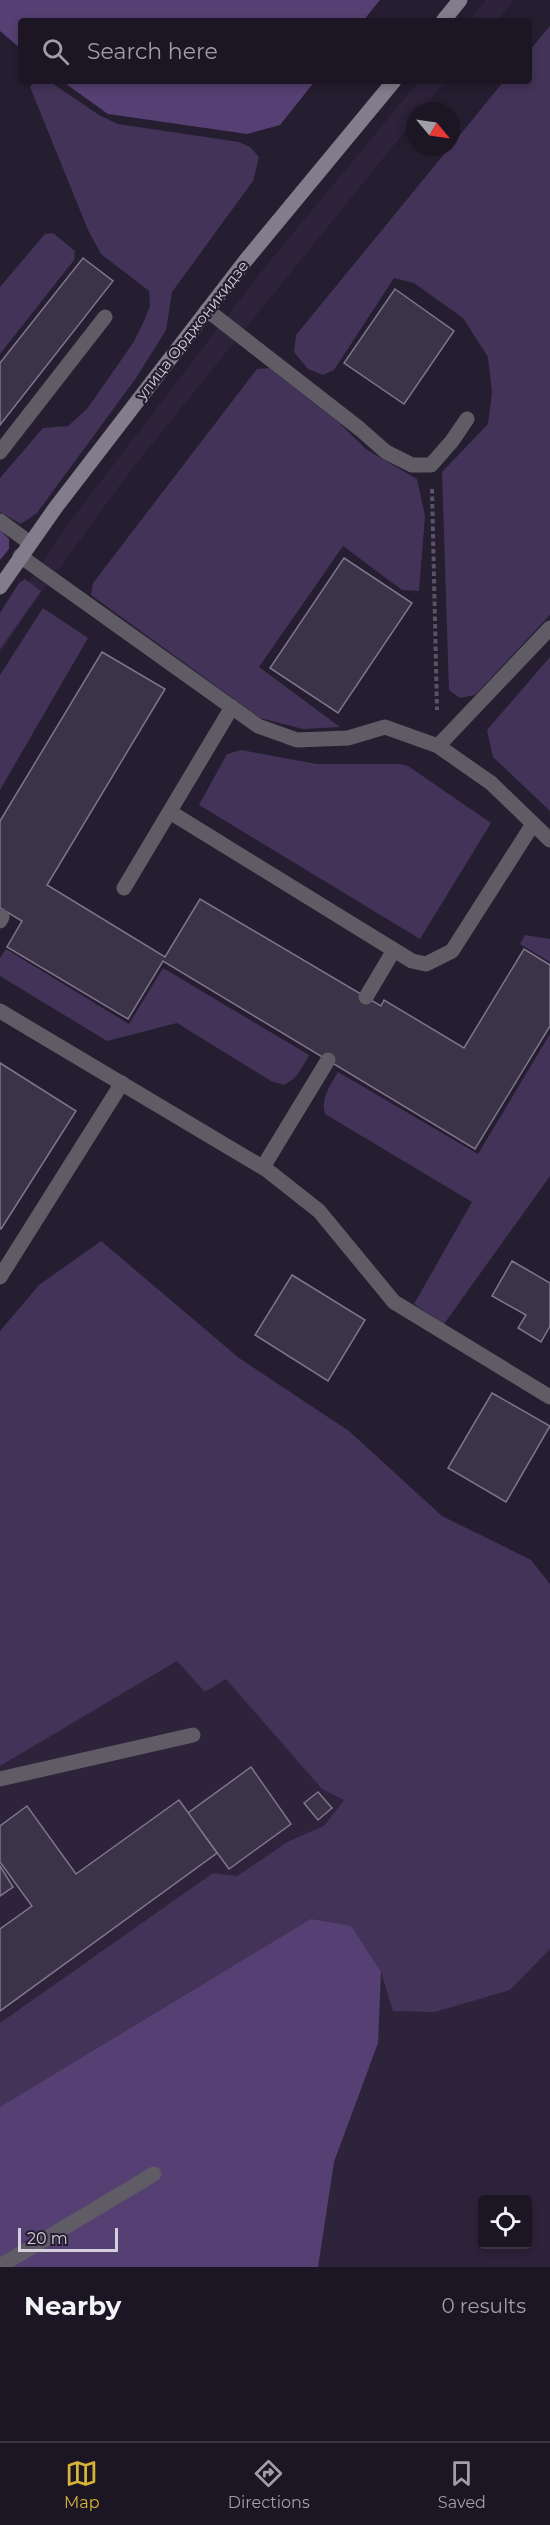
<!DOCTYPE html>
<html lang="en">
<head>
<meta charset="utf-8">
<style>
  body { margin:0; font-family:Montserrat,sans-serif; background:#251f2c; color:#f1f3f6 }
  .controls { position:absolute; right:18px; bottom:18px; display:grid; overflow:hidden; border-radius:6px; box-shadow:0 3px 9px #0003 }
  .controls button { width:54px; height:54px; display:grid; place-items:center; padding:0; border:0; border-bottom:2px solid #3a3541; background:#1c1624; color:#f1f3f6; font:30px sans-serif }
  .compass { position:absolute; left:406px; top:102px; width:54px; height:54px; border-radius:50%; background:#1c1624; box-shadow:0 3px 9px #0003; rotate:119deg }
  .scale { position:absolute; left:18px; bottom:15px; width:100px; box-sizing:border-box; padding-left:6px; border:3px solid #d4cfdc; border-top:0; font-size:16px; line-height:21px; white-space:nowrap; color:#d4cfdc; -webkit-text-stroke:4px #251e30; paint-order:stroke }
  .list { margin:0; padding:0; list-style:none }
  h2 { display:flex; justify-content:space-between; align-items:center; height:78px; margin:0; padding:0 24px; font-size:26px }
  h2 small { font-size:20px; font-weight:400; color:#a09fa6 }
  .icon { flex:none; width:33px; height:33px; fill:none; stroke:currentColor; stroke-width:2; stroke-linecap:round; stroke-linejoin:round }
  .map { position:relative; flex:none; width:550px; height:2267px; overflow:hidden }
  .search { position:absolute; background:#1c1624; box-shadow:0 3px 9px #0003; left:18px; right:18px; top:18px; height:66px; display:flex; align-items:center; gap:15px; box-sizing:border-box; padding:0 21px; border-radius:6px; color:#a09fa6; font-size:22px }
  .sheet { height:174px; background:#1c1624 }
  nav { display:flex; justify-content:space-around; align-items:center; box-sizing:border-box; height:84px; border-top:2px solid #3a3541; background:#1c1624; font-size:16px; color:#a09fa6 }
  nav a { display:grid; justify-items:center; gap:3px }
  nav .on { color:#d7b434 }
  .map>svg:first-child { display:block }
</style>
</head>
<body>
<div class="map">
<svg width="550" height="2267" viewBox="0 0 550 2267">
  <rect width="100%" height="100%" fill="#251e30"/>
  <g fill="#2d233b" fill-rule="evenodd">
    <polygon points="486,0 514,0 496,21 469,21"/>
    <polygon points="419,81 446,81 421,111 415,111 415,119 131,470 27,613 0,654 0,623 72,519 261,272"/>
    <path d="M145,1604L550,1662V2267H0V1706ZM482,2200H528V2244H482Z"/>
  </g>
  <g fill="#433358">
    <polygon points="550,26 550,615 475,695 460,698 449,690 442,472 488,424 492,392 488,357 463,318 414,283 394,278 334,370 323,375 308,369 294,352 296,335 504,81 529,81 529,51"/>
    <polygon points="35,81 49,81 99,115 118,124 239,142 250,147 259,157 253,181 172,292 166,330 136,378 37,513 21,524 0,512 0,478 43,428 68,426 87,409 133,343 143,323 150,306 149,291 101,254 88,230 30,87"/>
    <polygon points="53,233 75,251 74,260 0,354 0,287 45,234"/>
    <polygon points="269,368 337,421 367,450 417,479 425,516 419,591 402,590 343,546 259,667 340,727 303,729 260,718 91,595 93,583 257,369"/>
    <polygon points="25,579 41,591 0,649 0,613 19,583"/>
    <polygon points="43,608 88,638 0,790 0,675"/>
    <polygon points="550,657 550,811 493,757 487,730"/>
    <polygon points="241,750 317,764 400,764 408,766 491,823 420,939 199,805 227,754"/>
    <polygon points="525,935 550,939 550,962 520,944"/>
    <path d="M6,949L129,1024L163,968L309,1055C302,1068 297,1079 284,1085L271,1081L177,1023L107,1041L0,976V958Z"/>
    <path d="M550,1034V1176L444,1324L414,1304L472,1202L325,1114C320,1099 331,1084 338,1072L478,1154Z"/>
    <polygon points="101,1241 239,1358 349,1431 442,1516 531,1560 550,1584 550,1949 510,1990 435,2012 393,2011 381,1972 0,2107 0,2023 213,1873 237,1876 289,1841 324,1826 344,1800 322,1789 226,1679 205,1692 177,1661 0,1766 0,1331 39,1285"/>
  </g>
  <g fill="#563f72">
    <polygon points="0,0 380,0 363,21 21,21 21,49 0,31"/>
    <polygon points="62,81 315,81 280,125 247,134 108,114"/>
    <polygon points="0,530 9,539 9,549 0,560"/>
    <polygon points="311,1919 351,1926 381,1972 378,2043 334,2162 318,2267 0,2267 0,2107"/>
  </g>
  <g fill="#3b3347" stroke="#7f758d" stroke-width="1.5">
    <polygon points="83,258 113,281 0,425 0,363"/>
    <polygon points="395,289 454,331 404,404 344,363"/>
    <polygon points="344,558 412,603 338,713 270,668"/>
    <polygon points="102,652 165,689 47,885 165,957 200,899 381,1006 384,1000 464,1048 524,949 550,965 550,1026 475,1149 163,961 128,1019 7,947 22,921 0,908 0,821"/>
    <polygon points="0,1063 76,1111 1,1229 0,1228"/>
    <polygon points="512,1261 550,1283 550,1326 541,1342 518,1328 526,1315 492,1296"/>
    <polygon points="292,1275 365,1320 328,1381 255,1335"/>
    <polygon points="492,1393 550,1426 506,1502 448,1468"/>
    <polygon points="251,1767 291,1824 229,1869 188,1813"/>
    <polygon points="318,1792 332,1808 318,1820 304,1803"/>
    <polygon points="179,1800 217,1853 0,2011 0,1929 32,1906 0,1862 0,1826 27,1806 76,1874"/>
    <polygon points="0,1866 13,1887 0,1896"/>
  </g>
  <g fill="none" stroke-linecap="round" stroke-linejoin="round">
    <polyline stroke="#5a5364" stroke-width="4" stroke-dasharray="4.5 3" stroke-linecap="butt" points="432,489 437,710"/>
    <g stroke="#5f5c65" stroke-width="15">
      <polyline points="207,310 360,429 386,452 412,465 431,465 452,441 467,419"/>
      <polyline points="0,452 105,317"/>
      <polyline points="0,521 30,543"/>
      <polyline points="438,746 550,628"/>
      <polyline points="170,812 394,950 412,961 426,964 452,951 533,824"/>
      <polyline points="124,888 232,707"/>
      <polyline points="0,921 2,917"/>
      <polyline points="366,997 394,950"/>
      <polyline points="0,1011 267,1170 319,1211 394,1302 550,1397"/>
      <polyline points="263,1167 328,1060"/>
      <polyline points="0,1277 122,1083"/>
      <polyline points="0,1779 193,1735"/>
      <polyline points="0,2266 154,2174"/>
    </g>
    <polyline stroke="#5f5c65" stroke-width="15" points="20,556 258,726 297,740 348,738 385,727 438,746 491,783 550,840"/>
    <g stroke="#827c8c" stroke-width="15">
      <polyline points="443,21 460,0"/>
      <polyline points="0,587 56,507 246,260 394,81"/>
    </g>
  </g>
  <g text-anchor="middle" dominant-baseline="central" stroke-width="4.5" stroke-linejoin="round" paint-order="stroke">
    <g font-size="15" fill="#d4cfdc" stroke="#251e30">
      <text transform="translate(192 330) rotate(-52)">улица Орджоникидзе</text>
    </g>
  </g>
</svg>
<div class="controls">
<button><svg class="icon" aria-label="locate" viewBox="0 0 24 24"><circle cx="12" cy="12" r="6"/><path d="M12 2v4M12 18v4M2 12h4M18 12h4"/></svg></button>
</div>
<svg class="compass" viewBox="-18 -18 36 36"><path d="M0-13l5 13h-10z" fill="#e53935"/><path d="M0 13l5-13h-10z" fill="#a09fa6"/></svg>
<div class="scale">20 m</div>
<div class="search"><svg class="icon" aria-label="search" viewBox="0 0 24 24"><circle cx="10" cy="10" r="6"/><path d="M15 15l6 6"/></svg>Search here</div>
</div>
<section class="sheet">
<h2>Nearby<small>0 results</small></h2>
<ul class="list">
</ul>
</section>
<nav>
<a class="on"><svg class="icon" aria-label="map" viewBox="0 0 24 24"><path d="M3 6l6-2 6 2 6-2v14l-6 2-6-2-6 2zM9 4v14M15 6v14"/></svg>Map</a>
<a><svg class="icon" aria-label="directions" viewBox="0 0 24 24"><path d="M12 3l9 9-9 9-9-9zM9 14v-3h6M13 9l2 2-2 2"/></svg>Directions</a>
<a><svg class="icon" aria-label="saved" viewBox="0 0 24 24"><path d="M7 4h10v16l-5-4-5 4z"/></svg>Saved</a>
</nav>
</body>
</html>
